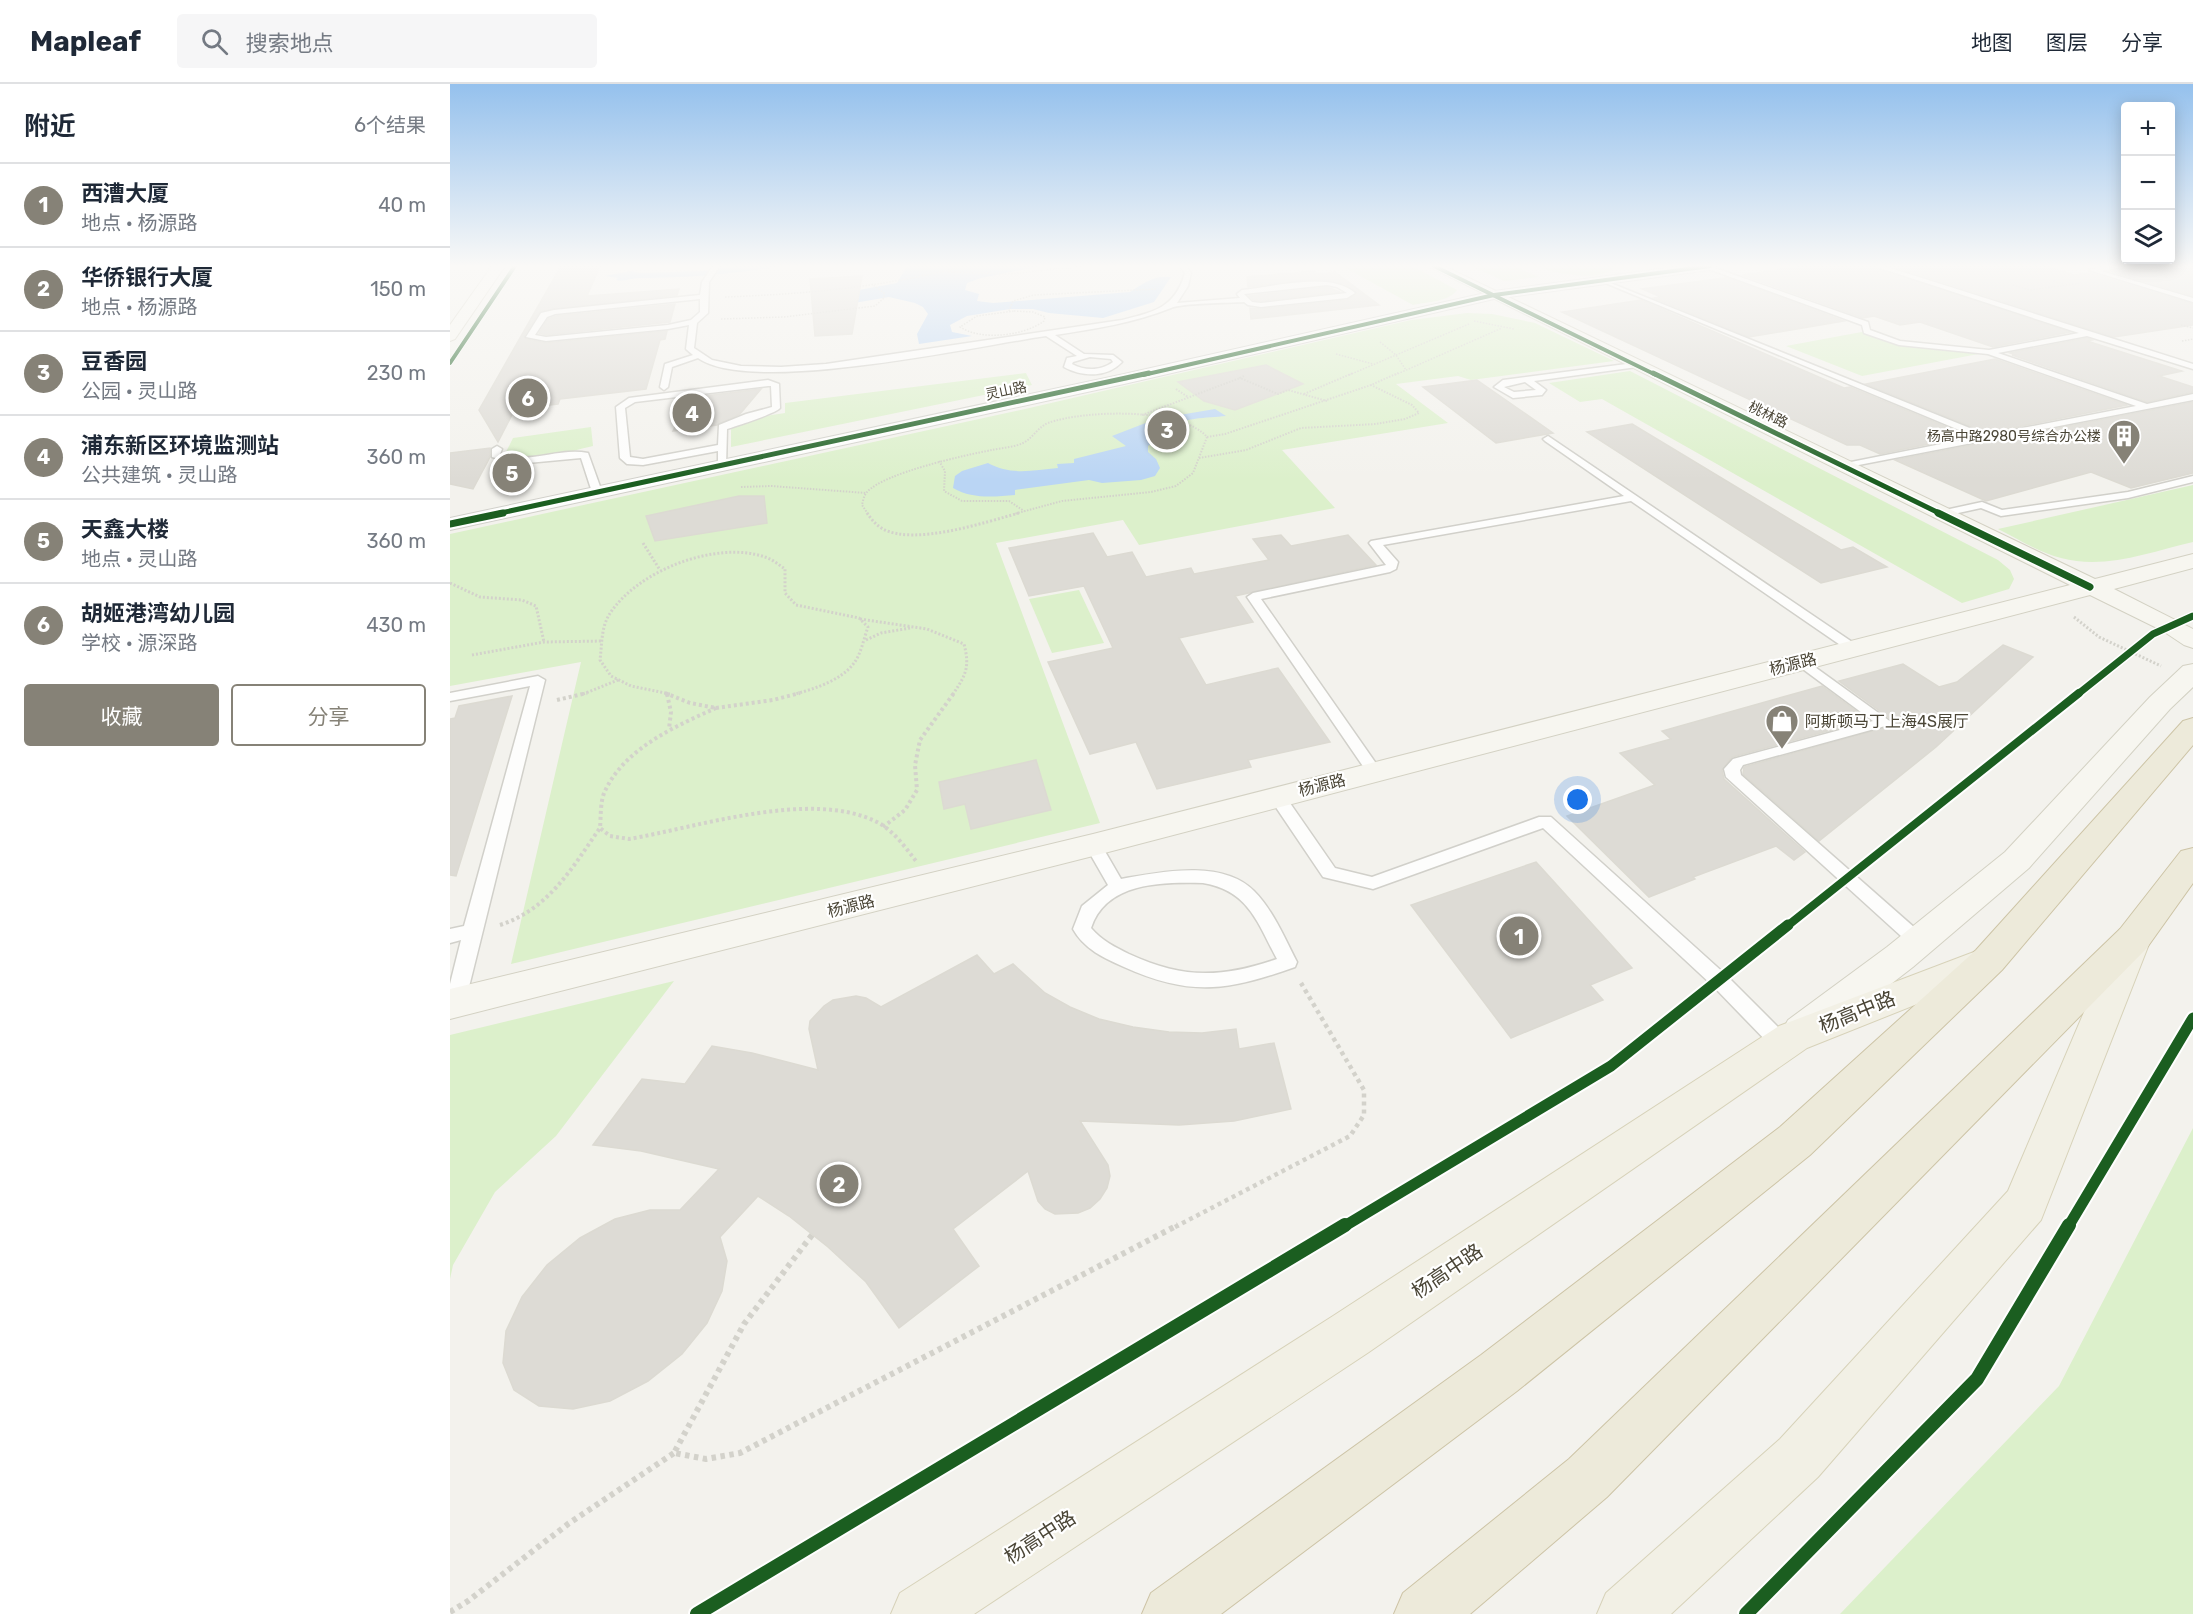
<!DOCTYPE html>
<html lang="zh">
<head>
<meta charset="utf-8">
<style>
  body { margin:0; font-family:Rubik,"Noto Sans SC",sans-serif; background:#f6f6f7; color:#1f2937 }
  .controls { position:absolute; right:18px; top:18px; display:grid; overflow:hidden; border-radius:6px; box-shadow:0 3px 15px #0003 }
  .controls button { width:54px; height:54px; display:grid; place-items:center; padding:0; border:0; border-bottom:2px solid #e0e1e3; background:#fff; color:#1f2937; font:30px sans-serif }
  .you { position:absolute; left:1128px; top:716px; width:21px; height:21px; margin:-15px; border:4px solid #fff; border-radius:50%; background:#1a73e8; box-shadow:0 0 0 9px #1a73e833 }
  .badge { display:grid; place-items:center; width:39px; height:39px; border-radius:50%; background:#868277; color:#fff; font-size:20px; font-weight:700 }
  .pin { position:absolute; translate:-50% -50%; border:3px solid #fff; box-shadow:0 2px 6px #0006 }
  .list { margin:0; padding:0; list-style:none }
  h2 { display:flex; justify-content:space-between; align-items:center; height:78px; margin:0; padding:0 24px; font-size:26px }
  h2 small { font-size:20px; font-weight:400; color:#747a83 }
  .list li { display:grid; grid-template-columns:39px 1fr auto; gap:18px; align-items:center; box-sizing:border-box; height:84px; padding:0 24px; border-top:2px solid #e0e1e3 }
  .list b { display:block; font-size:22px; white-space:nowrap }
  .list p { margin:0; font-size:20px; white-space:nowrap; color:#747a83 }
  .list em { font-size:20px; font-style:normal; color:#747a83 }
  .actions { display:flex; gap:12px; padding:18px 24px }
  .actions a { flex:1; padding:14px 0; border:2px solid #868277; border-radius:6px; text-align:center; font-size:21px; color:#868277 }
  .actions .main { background:#868277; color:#fff }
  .icon { flex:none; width:33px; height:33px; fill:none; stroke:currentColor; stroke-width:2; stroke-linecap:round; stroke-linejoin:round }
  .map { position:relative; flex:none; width:1743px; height:1530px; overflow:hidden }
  header { display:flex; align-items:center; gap:36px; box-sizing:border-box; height:84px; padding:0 30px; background:#fff; border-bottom:2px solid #e0e1e3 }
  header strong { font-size:28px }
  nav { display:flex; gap:33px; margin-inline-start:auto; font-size:21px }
  .search { width:420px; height:54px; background:#f6f6f7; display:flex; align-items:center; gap:15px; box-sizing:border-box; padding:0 21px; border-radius:6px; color:#747a83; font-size:22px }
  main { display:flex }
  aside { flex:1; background:#fff }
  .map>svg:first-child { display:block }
</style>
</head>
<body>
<header>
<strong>Mapleaf</strong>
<div class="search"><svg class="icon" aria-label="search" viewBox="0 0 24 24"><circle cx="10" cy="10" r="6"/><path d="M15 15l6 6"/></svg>搜索地点</div>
<nav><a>地图</a><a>图层</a><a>分享</a></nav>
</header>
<main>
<aside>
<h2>附近<small>6个结果</small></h2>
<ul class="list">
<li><span class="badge">1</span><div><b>西漕大厦</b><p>地点 · 杨源路</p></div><em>40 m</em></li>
<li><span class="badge">2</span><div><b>华侨银行大厦</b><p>地点 · 杨源路</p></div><em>150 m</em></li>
<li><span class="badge">3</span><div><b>豆香园</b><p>公园 · 灵山路</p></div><em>230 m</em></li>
<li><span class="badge">4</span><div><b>浦东新区环境监测站</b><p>公共建筑 · 灵山路</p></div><em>360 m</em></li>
<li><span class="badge">5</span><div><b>天鑫大楼</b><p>地点 · 灵山路</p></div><em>360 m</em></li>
<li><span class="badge">6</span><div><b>胡姬港湾幼儿园</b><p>学校 · 源深路</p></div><em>430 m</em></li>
</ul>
<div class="actions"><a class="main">收藏</a><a>分享</a></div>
</aside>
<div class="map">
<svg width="1743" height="1530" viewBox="0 0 1743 1530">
  <rect width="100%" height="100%" fill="#f3f2ed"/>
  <g fill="#dcf0cb">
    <path d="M892,182H962L1007,206C999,218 976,218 963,221Z"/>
    <polygon points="1021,182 1064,182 1089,193 1054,197"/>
    <path d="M1085,182H1165C1154,200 1102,189 1085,182Z"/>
    <polygon points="1017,229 1042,230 1085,239 1164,277 1021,296 1008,292 946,300 998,339 832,366 885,424 689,461 673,436 546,459 650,739 61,880 131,578 0,602 0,450 575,325 961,236"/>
    <polygon points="1417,247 1449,259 1539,268 1412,292 1336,262"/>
    <polygon points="1180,287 1548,476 1560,486 1564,495 1559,505 1512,519 1152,315 1130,318 1099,299"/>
    <polygon points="576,289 582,301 281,363 281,344 308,333 335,329 335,319"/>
    <path d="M141,343L143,362C121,367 76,381 56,368L63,354Z"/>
    <path d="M1743,401V458C1700,468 1655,486 1611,474C1590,469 1568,455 1548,445Z"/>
    <polygon points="629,506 654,559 602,569 579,515"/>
    <polygon points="224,897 106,1052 45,1108 3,1181 0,1195 0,951"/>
    <polygon points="1743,1044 1743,1530 1390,1530 1609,1302"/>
  </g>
  <g fill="#bad5f4">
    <path d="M292,182H332C284,190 237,194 189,194C181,194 174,198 166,196L168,194L155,192L180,187L190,189L254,187Z"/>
    <path d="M457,182H590L531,194L517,199L515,206L529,210L527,217L543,219L680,208C693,200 703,191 721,193L704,218L653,234L599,229L583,225H560L517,232L500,241L502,248L522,252L469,260L467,250L478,230L473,223L465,219L439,213L404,219L409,206L447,199Z"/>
    <path d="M765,325L776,332C756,334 732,333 715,346C709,351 705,358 698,362V368L706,375L710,384L705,392L691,396L652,399L639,396L565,406V411C543,413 522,415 503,404L505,392L512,387L538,379C562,392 583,386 608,384L607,380L624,379V375L676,362L662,352L706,335Z"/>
  </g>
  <g fill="#dddbd5" stroke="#dcdad2" stroke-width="1.5">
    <polygon points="111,182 150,182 137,212 229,205 227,211 90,227 74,252 76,255 96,259 217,247 215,255 210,256 196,305 110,315 108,320 65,325 48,358 29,326"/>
    <polygon points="1354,182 1422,182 1620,248 1543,263 1470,238 1450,241 1424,232 1413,234 1292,191"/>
    <polygon points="1442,182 1595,182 1624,191 1640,189 1743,220 1743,241 1664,253"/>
    <polygon points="1698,182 1743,182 1743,212 1660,187"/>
    <polygon points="864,187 868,190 885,188 929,221 801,235 800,224 811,225 897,216 907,210 895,200 867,195 798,203 797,193"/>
    <polygon points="412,192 402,250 365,252 360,195"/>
    <polygon points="1274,194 1275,193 1394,237 1299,253 1204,214 1211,213 1192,205"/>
    <polygon points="877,203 890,208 811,217 803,216 799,212"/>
    <polygon points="1191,216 1394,304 1400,303 1518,352 1430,370 1410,361 1397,361 1112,228"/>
    <polygon points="225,220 220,238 96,251 89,249 98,235 106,232"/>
    <polygon points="1637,254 1642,256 1637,257 1732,287 1709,292 1743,303 1743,308 1697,318 1562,271 1566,271 1560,269"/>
    <polygon points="1545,275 1677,321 1537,349 1416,300"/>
    <polygon points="816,281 853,300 785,326 754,317 728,298"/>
    <polygon points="1027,296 1103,349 1046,359 973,303"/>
    <polygon points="311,305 290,330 267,341 223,347 239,314"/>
    <polygon points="1743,318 1743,389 1681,404 1641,388 1536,417 1445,376"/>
    <polygon points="1182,340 1391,466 1403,463 1437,483 1371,499 1137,348"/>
    <polygon points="40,364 40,373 23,405 0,400 0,369"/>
    <polygon points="289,412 314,412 317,439 205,457 196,432"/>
    <polygon points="643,449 657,473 682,468 696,493 741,484 744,490 819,476 803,455 831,451 841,462 898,451 926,481 785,512 803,538 729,554 756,601 828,584 880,658 798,676 801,683 707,705 686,658 640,670 598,578 663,564 634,502 579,512 559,464"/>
    <polygon points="1553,561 1583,573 1486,663 1369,757 1293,690 1294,683 1441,642 1442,636 1389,597 1453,580 1489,603 1507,598"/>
    <polygon points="1372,602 1418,636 1282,673 1272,686 1274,695 1355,768 1344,776 1326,762 1243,793 1245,795 1199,813 1117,732 1205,701 1170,669 1221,655 1212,647"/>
    <polygon points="62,612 6,792 0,791 0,635 5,634 9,622"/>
    <polygon points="586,676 601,726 521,745 515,720 494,725 489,698"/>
    <polygon points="1086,778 1182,884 1140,901 1153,916 1061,954 961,821"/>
    <polygon points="527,871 544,890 563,880 595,909 620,923 649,935 683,943 719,948 752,949 786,945 789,965 824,959 841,1025 784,1037 729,1041 630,1037 658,1081 660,1092 657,1104 650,1115 640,1124 628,1129 605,1130 595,1125 588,1117 578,1087 503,1145 529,1182 449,1244 416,1198 378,1163 339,1132 308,1112 270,1153 277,1177 272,1207 257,1239 232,1270 198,1297 160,1317 123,1325 89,1322 64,1306 53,1279 56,1247 72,1213 97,1181 130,1154 165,1135 200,1126 230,1126 269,1085 191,1067 143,1061 192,995 235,1000 262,962 302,969 368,986 359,945 360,937 374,922 383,916 406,912 416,914 431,923"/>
  </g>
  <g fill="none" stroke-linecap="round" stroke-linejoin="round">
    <g stroke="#d1d0ca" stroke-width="3">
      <g id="lane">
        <path d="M263,182H270L259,198L258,229L247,239L244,264L262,276L291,282L331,283L376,280L672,236C704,228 725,224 735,189L730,182H736L741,189L738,202L727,219L790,214L787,210L792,206C824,203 880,187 905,209L897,214L811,223L798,221L794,218C779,219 732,219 721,224C683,239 645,245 605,251L634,270L663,271L672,278C657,294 632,293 614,283L617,274L627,272L596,252C526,262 302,312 248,274L222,283L218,303L214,306L210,303L215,280L243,271L236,265L239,241L218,245L96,257L76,253L91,229L104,226L250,211L252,198ZM877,201L887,203L897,209L811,219L802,218L794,210ZM250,215V228L241,236L218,241L96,253L85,251L97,233L105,230ZM640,273L661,275L663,278C651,287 635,287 622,280L623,278Z"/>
        <polygon points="1259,182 1418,238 1420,246 1450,257 1539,266 1629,249 1424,182 1434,182 1743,280 1743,285 1637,252 1548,269 1697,320 1743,310 1743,316 1388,385 1386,383 1391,380 1526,353 1153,198 1153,196 1537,351 1686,322 1538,270 1449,261 1414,249 1412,241 1253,183"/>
        <polygon points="1657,182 1676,182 1651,187 1743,214 1743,218 1639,186"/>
        <path d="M1184,279L1188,281L1187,283L1084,297L1096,306L1092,311L1063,314L1044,303L1053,296ZM1075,298L1086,306L1064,308L1054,303Z"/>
        <path d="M318,296L329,300L330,324C327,329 286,342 277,345L276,383L268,381V367L193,381L177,380L170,374L166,323L179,314ZM318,302H321L322,323L296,330L269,341L268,361L193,375L180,373L175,324L185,318Z"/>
        <polygon points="1098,352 1411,564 1409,567 1399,567 1181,417 933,461 948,478 946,485 940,488 811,515 932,688 929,691 919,691 797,513 803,509 936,481 919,459 921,457 1174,412 1095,357 1093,355"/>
        <path d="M47,362L52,365L50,370C79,381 109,363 138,369L152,408L147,411L142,408L131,374L67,380L42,373V365Z"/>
        <polygon points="1743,392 1743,398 1678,414 1551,432 1531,424 1490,433 1485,430 1486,428 1532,418 1552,426 1678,408"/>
        <polygon points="1351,573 1441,638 1439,641 1293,681 1290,686 1291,691 1474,852 1477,857 1474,862 1468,864 1462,862 1276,693 1274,685 1283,675 1423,637 1346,580 1344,577 1346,574"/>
        <polygon points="88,592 95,596 15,919 12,924 5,927 0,925 0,900 11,856 0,859 0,845 14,842 80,602 0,617 0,609"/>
        <polygon points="827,708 833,709 885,784 922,793 1089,733 1101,733 1276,891 1339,954 1342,960 1339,966 1332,968 1325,966 1262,901 1093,744 923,805 873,793 819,713"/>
        <path d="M643,755L649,757L671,795C711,788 772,775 804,807C823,826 835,855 847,878L845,883C777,907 741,913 674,883C654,874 634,865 623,845L632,822L658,801L635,761L637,757ZM753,799C799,807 807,838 827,875C772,894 733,895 679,870C665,863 652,857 641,844C656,798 712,798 753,799Z"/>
      </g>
    </g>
    <g stroke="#d1d0ca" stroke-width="2">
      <polygon id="street" points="1232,182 1266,182 1260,186 1044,215 674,300 0,446 0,434 674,290 1044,207"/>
    </g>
    <g stroke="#d3d1c3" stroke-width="2">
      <g id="secondary">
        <polygon points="42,182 55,182 5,255 0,257 0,241"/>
        <polygon points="978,182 994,182 1645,495 1743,470 1743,484 1664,505 1743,545 1743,564 1734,561 1713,547 1640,511 643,772 0,935 0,905 643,750 1620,501"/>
        <polygon points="1743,580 1743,603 1720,625 1579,784 1463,883 1366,958 1352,963 1338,958 1332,947 1338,936 1437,863 1555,768 1700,613 1733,582"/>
      </g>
    </g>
    <g stroke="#d7d2b9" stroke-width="2">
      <g id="primary">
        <polygon points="1683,842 1696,845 1701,855 1591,1136 1368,1393 1221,1530 1147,1530 1156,1509 1330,1355 1558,1107 1665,855 1670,845"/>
        <polygon points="1537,863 1550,867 1555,877 1550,887 1357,964 919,1268 524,1530 441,1530 450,1509 883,1232 1329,942"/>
      </g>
    </g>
    <g stroke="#cdc4a6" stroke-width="2">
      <g id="highway">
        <polygon points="1743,634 1743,661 1552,886 1360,1071 1067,1307 771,1530 692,1530 701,1509 1031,1271 1330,1043 1526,866 1733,637"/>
        <polygon points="1743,764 1743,799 1696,865 1157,1413 1020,1530 944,1530 953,1509 1119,1375 1670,845 1731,767"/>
      </g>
    </g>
    <g stroke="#d3d2cb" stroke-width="1.5" stroke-dasharray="1.5 1.5" stroke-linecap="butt">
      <polyline points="498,188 558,190 635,182"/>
      <polyline points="1603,197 1613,200"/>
      <polyline points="1563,201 1580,206 1631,199"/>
      <path d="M275,213C356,210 435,203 514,182"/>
      <polyline points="559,227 563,217 584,211 706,205"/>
      <path d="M564,227L583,228L595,233L594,237C574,252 531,257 510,243L527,232Z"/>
      <polyline points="271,235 334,233 425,222 434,214 434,209 422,200"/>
      <polyline points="1024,237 1064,245"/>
      <polyline points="1731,241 1743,244"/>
      <polyline points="1732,257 1743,255"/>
      <polyline points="930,258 946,271 956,286"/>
      <polyline points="886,270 923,280"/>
      <polyline points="899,291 1019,240"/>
      <polyline points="945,291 1052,244"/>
    </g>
    <g stroke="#d3d2cb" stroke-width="2" stroke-dasharray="1.5 1.5" stroke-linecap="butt">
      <polyline points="794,292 790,294 828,310 838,306 877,317"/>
      <polyline points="726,305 738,313"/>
      <polyline points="854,310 903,289"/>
      <polyline points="692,331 790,294"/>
      <polyline points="757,353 775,350 921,301 948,289"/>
      <polyline points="749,374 796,366 851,344 926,340 955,335 969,329 962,321 921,301"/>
      <polyline points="489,377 495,387 494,407 512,417 559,417 574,427"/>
      <polyline points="291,403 321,402 416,409"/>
      <path d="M418,430L412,421C413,417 414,411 417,408C434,389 515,371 542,366C551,364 565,363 573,359C583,354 587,344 598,339C634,326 731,323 757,353L743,389L726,402L701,408L612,417L564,430"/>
    </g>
    <g stroke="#d3d2cb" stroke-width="3" stroke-dasharray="2 2" stroke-linecap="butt">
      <path d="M417,429C421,435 426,441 433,445C465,462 536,438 569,429"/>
      <polyline points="193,459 210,486"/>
      <polyline points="0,499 30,513 72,516 86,522 94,558"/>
      <polyline points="1624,533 1649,553 1711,582"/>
      <path d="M410,535L477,545L514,560C520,583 516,591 503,610"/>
      <polyline points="416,556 431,549 460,544"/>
      <polyline points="22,571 94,558 153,557"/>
      <polyline points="133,610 168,596"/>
      <path d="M220,610L181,602L161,592L150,576C152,561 151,544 159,531C186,487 266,456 315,473C322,475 329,481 335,485V509L346,521L409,534L418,543C414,554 411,570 404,579C392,596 364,605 345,610"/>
    </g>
    <g stroke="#d3d2cb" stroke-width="4" stroke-dasharray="3 3" stroke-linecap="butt">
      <polyline points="215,609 240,619 266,624"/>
      <polyline points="217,610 221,628 219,645"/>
      <polyline points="107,616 137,609"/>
      <path d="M266,624C226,642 175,664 155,707C150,717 151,733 150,744L160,752L179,755C249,743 361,705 427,738C443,746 455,763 466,777"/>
      <polyline points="266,624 323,616 350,609"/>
      <polyline points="433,743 455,726 467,706 465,681 470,656 504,609"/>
      <path d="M50,841C99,825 122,784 150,744"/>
    </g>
    <polyline stroke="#d3d2cb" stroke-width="4.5" stroke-dasharray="4 4" stroke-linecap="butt" points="725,1143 900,1052 914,1031 914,1006 851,899"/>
    <g stroke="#d3d2cb" stroke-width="6" stroke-dasharray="4.5 4.5" stroke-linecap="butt">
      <polyline points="362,1151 294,1240 224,1369 256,1375 290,1369 728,1141"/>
      <polyline points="0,1528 18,1517 118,1440 224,1369"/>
    </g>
    <use href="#lane" fill="#fdfdfc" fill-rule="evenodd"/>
    <use href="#street" fill="#fdfdfc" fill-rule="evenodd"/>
    <use href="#secondary" fill="#f7f6f0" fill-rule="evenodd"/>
    <use href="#primary" fill="#f2f0e5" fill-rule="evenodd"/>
    <use href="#highway" fill="#edeada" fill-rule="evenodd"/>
    <g stroke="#fff" stroke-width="5">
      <g id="cycleway-far5">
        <polyline points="984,182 1206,291"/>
        <polyline points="0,279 65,182"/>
        <polyline points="693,291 1044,211 1260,182"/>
      </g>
    </g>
    <g stroke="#fff" stroke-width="8">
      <g id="cycleway-far4">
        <polyline points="1203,289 1491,430"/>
        <polyline points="46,430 699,289"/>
      </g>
    </g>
    <g stroke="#fff" stroke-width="10">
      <g id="cycleway-far3">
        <polyline points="1488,429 1640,503"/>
        <polyline points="0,440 53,429"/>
        <polyline points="1628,610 1703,550 1743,532"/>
      </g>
    </g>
    <g stroke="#fff" stroke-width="12">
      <polyline id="cycleway-far2" points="1336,843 1629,609"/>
    </g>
    <g stroke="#fff" stroke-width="15">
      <g id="cycleway-far1">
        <polyline points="893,1143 1161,982 1338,841"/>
        <polyline points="1618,1143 1743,934"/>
      </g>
    </g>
    <g stroke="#fff" stroke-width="18">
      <g id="cycleway">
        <polyline points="247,1530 895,1141"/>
        <polyline points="1296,1530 1527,1295 1619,1141"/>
      </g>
    </g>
    <use href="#cycleway-far5" stroke="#1b5e20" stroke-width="4"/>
    <use href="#cycleway-far4" stroke="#1b5e20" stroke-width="5"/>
    <use href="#cycleway-far3" stroke="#1b5e20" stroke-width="7"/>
    <use href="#cycleway-far2" stroke="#1b5e20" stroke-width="8"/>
    <use href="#cycleway-far1" stroke="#1b5e20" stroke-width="11"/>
    <use href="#cycleway" stroke="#1b5e20" stroke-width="14"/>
  </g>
  <linearGradient id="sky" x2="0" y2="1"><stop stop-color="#95c1ed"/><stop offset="0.46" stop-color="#faf9f7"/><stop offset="1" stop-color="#faf9f7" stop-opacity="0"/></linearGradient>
  <rect width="1743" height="396" fill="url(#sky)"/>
  <defs>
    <g id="building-pin" transform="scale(1.725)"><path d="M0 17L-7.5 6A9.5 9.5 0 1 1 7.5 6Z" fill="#868277" stroke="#fff"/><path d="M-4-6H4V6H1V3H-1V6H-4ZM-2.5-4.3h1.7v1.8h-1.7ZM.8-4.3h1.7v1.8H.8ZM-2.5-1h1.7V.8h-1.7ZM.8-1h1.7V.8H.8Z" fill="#fff"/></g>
    <g id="shop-pin" transform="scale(1.725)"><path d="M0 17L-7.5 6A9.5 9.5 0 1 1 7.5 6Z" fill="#868277" stroke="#fff"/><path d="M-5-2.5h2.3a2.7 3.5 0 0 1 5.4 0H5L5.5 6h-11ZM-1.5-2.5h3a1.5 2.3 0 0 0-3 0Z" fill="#fff"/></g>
  </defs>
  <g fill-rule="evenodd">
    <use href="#building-pin" x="1674" y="352"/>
    <use href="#shop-pin" x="1332" y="637"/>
  </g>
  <g text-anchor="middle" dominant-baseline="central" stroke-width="4.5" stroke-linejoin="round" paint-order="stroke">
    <g font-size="14" fill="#4b4637" stroke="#fff">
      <text transform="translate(556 307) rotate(-12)">灵山路</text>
      <text transform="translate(1318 331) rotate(26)">桃林路</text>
    </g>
    <g font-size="14" fill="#4b4637" stroke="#fff" text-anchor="end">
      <text x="1651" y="352">杨高中路2980号综合办公楼</text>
    </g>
    <g font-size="16" fill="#4b4637" stroke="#fff">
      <text transform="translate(1343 580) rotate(-14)">杨源路</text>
      <text transform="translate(872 701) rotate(-14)">杨源路</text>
      <text transform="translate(401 822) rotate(-14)">杨源路</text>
    </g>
    <g font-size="16" fill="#4b4637" stroke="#fff" text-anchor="start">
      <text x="1355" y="637">阿斯顿马丁上海4S展厅</text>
    </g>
    <g font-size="20" fill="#4b4637" stroke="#fff">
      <text transform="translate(1407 928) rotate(-22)">杨高中路</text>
      <text transform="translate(997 1187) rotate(-34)">杨高中路</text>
      <text transform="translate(590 1453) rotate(-33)">杨高中路</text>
    </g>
  </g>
</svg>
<div class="controls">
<button>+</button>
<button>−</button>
<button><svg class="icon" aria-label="layers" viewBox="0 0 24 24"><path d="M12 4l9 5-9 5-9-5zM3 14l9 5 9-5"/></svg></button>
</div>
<div class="you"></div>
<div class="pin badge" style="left:1069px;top:852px">1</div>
<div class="pin badge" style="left:389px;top:1100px">2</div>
<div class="pin badge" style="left:717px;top:346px">3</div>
<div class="pin badge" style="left:242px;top:329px">4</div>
<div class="pin badge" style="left:62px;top:389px">5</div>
<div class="pin badge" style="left:78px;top:314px">6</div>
</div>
</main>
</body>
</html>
